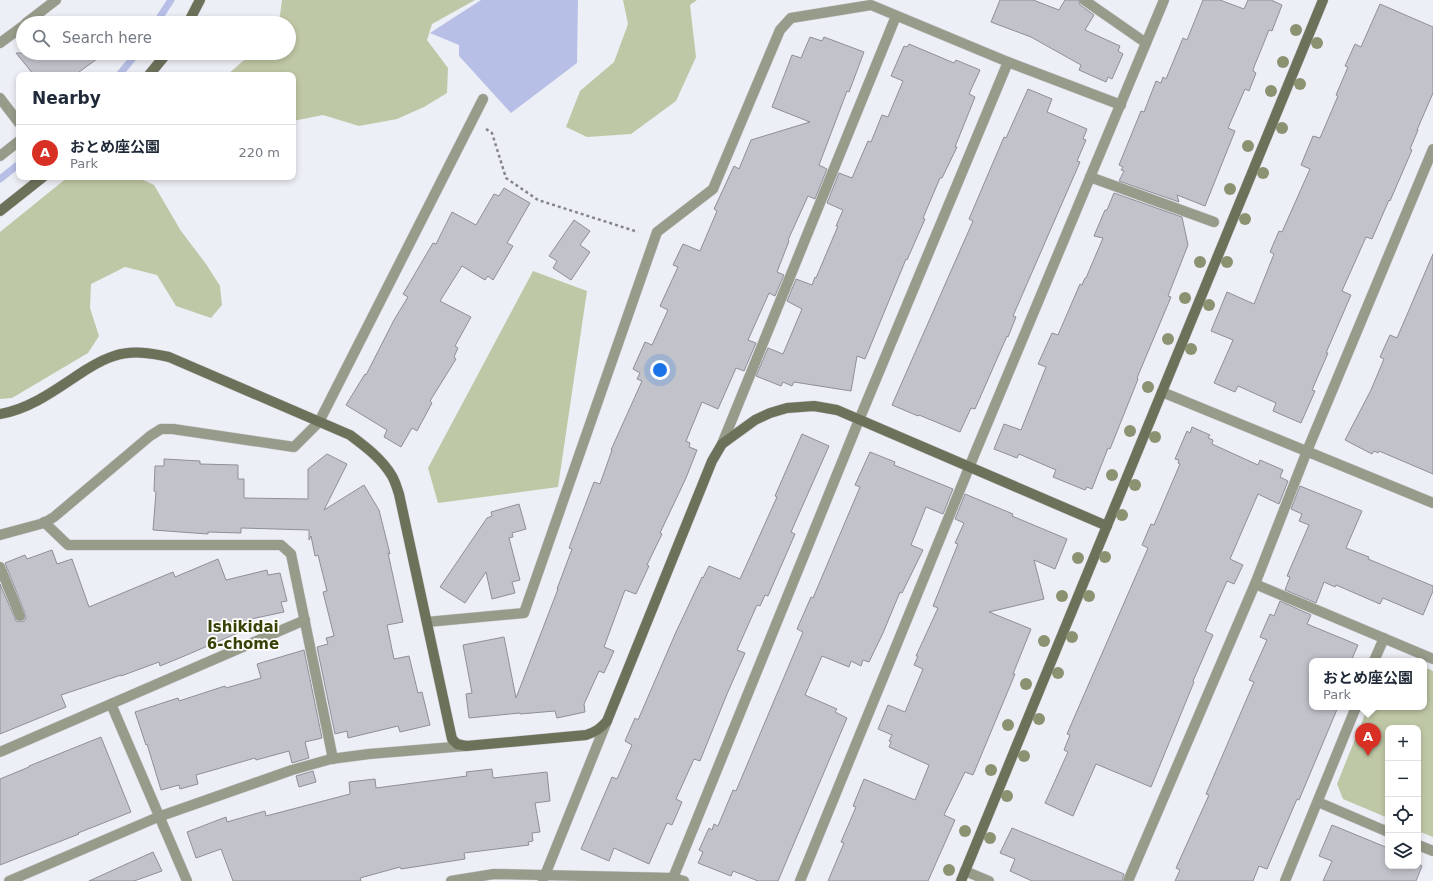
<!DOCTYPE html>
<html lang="en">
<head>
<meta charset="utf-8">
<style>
  body { margin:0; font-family:"DejaVu Sans","Noto Sans JP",sans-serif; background:#f6f6f7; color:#1f2937 }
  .controls { position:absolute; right:12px; bottom:12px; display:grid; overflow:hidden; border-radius:8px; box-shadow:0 2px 6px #0003 }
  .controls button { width:36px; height:36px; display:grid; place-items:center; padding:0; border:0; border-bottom:1px solid #e0e1e3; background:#fff; color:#1f2937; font:20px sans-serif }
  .you { position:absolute; left:660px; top:370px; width:14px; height:14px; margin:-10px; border:3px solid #fff; border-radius:50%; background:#1a73e8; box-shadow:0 0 0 6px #1a73e833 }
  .badge { display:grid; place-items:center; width:26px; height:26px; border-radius:50%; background:#d93025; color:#fff; font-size:13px; font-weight:700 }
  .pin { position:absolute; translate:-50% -33px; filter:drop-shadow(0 1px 2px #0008) }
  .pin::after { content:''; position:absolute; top:21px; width:14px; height:12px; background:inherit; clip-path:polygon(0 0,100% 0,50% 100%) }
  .popup { position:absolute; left:1309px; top:658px; width:118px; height:52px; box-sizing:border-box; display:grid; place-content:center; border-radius:8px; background:#fff; filter:drop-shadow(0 1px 3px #0005); font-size:13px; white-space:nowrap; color:#747a83 }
  .popup b { font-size:15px; color:#1f2937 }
  .popup::after { content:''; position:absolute; left:50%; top:100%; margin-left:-8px; border:8px solid transparent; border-top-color:#fff }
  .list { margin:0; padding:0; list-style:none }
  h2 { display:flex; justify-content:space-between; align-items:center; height:52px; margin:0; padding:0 16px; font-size:17px }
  h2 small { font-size:13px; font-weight:400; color:#747a83 }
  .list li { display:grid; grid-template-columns:26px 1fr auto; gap:12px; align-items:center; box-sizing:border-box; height:56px; padding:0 16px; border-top:1px solid #e0e1e3 }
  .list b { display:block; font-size:15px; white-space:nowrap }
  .list p { margin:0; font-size:13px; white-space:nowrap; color:#747a83 }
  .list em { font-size:13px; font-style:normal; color:#747a83 }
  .icon { flex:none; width:22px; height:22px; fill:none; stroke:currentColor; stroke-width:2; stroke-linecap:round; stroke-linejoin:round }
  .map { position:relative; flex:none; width:1433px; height:881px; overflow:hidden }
  .search { position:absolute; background:#fff; box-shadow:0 2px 6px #0003; left:16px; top:16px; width:280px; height:44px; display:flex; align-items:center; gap:10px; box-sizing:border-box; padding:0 14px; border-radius:22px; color:#747a83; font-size:15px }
  .panel { position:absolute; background:#fff; box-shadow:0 2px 6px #0003; left:16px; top:72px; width:280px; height:108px; border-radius:8px }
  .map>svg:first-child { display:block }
</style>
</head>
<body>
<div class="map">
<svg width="1433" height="881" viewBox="0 0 1433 881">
  <rect width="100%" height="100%" fill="#edeff6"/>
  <g fill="#bfc8a6">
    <polygon points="282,0 475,0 432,24 427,40 448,68 447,93 424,107 397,119 359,126 323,115 293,121 293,75 227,75 243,61 264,53 289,53 289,23 279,23"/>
    <polygon points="623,0 697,0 690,5 696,57 676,101 631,134 587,137 566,127 580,91 614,62 628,24"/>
    <polygon points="68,177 137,177 154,185 181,231 206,264 220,286 222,305 211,318 176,306 157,275 125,267 91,284 90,308 99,336 88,353 12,398 0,399 0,232"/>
    <polygon points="533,271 587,291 558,487 438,503 428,468"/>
    <polygon points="1424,667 1433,671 1433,837 1418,831 1418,728 1388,728 1388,818 1343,799 1337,784 1368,707 1424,707"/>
  </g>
  <polygon fill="#b8bfe6" points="481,0 578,0 577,63 511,113 459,56 459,45 430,33"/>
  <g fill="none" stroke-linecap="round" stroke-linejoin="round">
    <g stroke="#b8bfe6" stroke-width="7">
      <polyline points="156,23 171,0"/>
      <polyline points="119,75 137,53"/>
      <polyline points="0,179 19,164"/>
    </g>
  </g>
  <g fill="#c1c2ca" stroke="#8f9097">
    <polygon points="1000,0 1033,0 1059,10 1065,0 1078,0 1080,5 1094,15 1085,30 1120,46 1118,51 1123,54 1112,79 1108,77 1106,82 1079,70 1081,65 1031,37 991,22"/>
    <polygon points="1203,0 1220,0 1244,9 1248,0 1271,0 1282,5 1272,31 1269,30 1254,67 1253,71 1256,73 1249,91 1245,89 1228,128 1235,131 1205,206 1177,195 1179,202 1119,181 1124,171 1121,170 1123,167 1119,165 1141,111 1144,112 1156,81 1161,83 1163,77 1166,79 1183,38 1187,40"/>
    <polygon points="1380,4 1433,27 1433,93 1417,130 1418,130 1410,149 1412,150 1390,201 1389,200 1372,239 1366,237 1342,291 1351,295 1326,353 1328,353 1312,390 1315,391 1301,423 1273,411 1276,403 1238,386 1235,392 1214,383 1233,340 1211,331 1227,292 1254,304 1274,254 1270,252 1279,231 1282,232 1310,169 1301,165 1313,136 1320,138 1338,96 1336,95 1348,67 1345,66 1355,44 1361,47"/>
    <polygon points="810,37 822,41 824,37 864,52 849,92 847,91 819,165 827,169 815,199 808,196 788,240 789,241 777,272 784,275 775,296 769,293 748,340 756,343 744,371 736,368 718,409 702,402 686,441 690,443 689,447 697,450 686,478 660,533 662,534 647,565 649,566 636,594 625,590 604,647 614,651 604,673 599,671 584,704 585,712 557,718 555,711 520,714 520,713 469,718 466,694 472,693 463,645 504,637 516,698 558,589 557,589 572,549 569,548 594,482 600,484 612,450 611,450 642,381 637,379 640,373 633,369 645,342 652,345 668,310 660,306 678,267 673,265 683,244 700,251 717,211 714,209 734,166 739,169 751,140 810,122 772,107 792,55 801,58"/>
    <polygon points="909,44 954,63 956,60 980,70 969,94 975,97 955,147 957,147 942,178 940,178 923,218 925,219 907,260 906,259 865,359 857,356 851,391 794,382 792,386 783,382 781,386 756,376 768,348 783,354 802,309 787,301 796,279 812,285 815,277 816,278 838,226 836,226 843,210 827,203 839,173 852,178 868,141 871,142 882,115 888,117 903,81 891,76 904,46 907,47"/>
    <polygon points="16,53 105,53 75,75 34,75"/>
    <polygon points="1028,89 1052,99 1047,112 1087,129 1083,139 1086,140 1077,161 1080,162 1013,316 1016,317 1008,337 1007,336 975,409 971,408 960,432 919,415 918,416 892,405 973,221 969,219 989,172 1004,137 1006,138"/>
    <polygon points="504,188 530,203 507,243 513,246 493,280 488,276 485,280 462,266 440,301 471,317 455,346 458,348 454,357 456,359 430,401 432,403 417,431 412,428 401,447 384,437 387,430 346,405 365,374 366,375 394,320 408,297 403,294 433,243 436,244 452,212 476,225 494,194 499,196"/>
    <polygon points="1114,193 1182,217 1188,245 1168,296 1171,297 1137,378 1138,379 1110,449 1108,448 1092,489 1087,487 1085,490 1053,477 1056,470 1019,454 1017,458 994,449 1004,424 1021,430 1046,367 1038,364 1052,333 1058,335 1080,284 1082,285 1085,278 1086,278 1103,238 1094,236 1105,210 1107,210"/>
    <polygon points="574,220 590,231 580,245 590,252 571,280 553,268 557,261 549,256"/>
    <polygon points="1433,254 1433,474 1379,451 1378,453 1374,451 1372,454 1345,440 1371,390 1384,359 1380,357 1390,335 1397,338"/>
    <polygon points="1192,427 1210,435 1208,438 1213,440 1212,444 1258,465 1260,460 1283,470 1280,477 1288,481 1279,504 1258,494 1230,559 1243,565 1234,584 1227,581 1205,631 1213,635 1193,681 1194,682 1151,787 1096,764 1073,816 1045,803 1068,752 1064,750 1070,735 1067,734 1148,548 1142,545 1151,524 1154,525 1180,464 1178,463 1179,460 1175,459 1187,431 1190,433"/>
    <polygon points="802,434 829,446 791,532 795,534 768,596 765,595 760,606 757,605 737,650 745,653 727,694 700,761 694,759 676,799 682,802 672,825 667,823 649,864 614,848 609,861 581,849 612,777 617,779 632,745 625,741 635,718 638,720 676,632 702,577 703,578 709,566 740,579 777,497 775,496"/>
    <polygon points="870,452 895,462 894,465 953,489 943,514 926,507 911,545 923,550 902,593 900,592 883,633 869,662 863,660 861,666 851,661 849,667 822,656 805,695 837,709 835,712 847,718 778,881 758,881 733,871 731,876 698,863 703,852 699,850 709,828 712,830 714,824 718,826 733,790 736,791 803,632 797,629 811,597 813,598 860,487 855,485"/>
    <polygon points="327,454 347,464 324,510 364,485 379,510 390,554 388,553 403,622 387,625 394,659 409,656 418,693 422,692 430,725 400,732 398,726 348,738 347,731 335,734 317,647 328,644 326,638 334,636 323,592 327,591 318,555 315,556 311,536 309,540 309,530 241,528 241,533 208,532 208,534 153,530 156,492 154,491 155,466 164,466 164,459 200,461 200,464 238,465 238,479 244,479 244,498 308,499 308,469"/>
    <polygon points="1300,486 1362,511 1346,548 1369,557 1368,559 1433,586 1433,591 1423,615 1383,598 1380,604 1336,585 1335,587 1324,582 1316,603 1285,590 1290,577 1287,576 1309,525 1299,521 1302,514 1291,509"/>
    <polygon points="965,494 1013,514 1012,516 1067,539 1055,569 1034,560 1044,599 989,612 1031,629 1013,674 1015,674 973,775 965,772 944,815 955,820 928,881 828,881 844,843 841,842 856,807 853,806 864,779 915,800 929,765 889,747 891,742 889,741 892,735 878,729 888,705 905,712 923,669 914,665 918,656 916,656 938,608 933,606 958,544 955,543 964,523 955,519"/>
    <polygon points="519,504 526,529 512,533 513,537 509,538 520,580 512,582 515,593 492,599 486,572 465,603 440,587 487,518 492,516 491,512"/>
    <polygon points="52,550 57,564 72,559 89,607 173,572 175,577 218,559 226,580 267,570 268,575 280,573 287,601 281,602 284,612 251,619 254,626 182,657 160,666 159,662 121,676 121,675 61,695 66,707 0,734 0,584 16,621 22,622 25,620 26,616 5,563 25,555 27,559"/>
    <polygon points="1280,601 1311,615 1307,624 1358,645 1351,661 1312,661 1312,707 1338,707 1299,800 1297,799 1267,869 1259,866 1253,881 1175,881 1180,870 1176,868 1209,795 1206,794 1254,682 1249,680 1267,640 1260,637 1270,614 1274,616"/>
    <polygon points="304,650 322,738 305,742 309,758 292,763 289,751 256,760 255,758 196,775 198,784 180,789 179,785 161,790 147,744 146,745 135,712 178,698 179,701 225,686 226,688 261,678 257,664"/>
    <polygon points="101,737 131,812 78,833 79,834 0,865 0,779 29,767 29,766"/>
    <polygon points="492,769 493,778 547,772 550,801 535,803 540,832 532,833 533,841 528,842 529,845 464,853 465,859 401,869 400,867 360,878 361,881 233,881 221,849 196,858 187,832 226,817 227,822 265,811 266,816 350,794 349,782 375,779 376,788 467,776 466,772"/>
    <polygon points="313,771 316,782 299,787 296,776"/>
    <polygon points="1332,825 1388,848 1388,866 1418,866 1418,864 1422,866 1416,881 1323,881 1332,861 1319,856"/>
    <polygon points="1012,828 1124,874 1122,881 1032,881 1010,871 1015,859 1000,853"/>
    <polygon points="153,852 162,871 134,881 89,881"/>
  </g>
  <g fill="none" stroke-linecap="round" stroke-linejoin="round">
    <g stroke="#caccd2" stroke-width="11">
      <g id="street">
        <polyline points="1084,0 1146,43"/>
        <polyline points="26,23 56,0"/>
        <polyline points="0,43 23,26"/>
        <polyline points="0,98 19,123"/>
        <polyline points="0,156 19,141"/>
        <polyline points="1090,177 1214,222"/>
        <polyline points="1162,392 1433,503"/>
        <polyline points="722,444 896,16"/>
        <polyline points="44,522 68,545 281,545 291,554 333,759"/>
        <polyline points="0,535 44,523 54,517 150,436 161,429 173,429 294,447 319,422 483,99"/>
        <polyline points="0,567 20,616"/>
        <polyline points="1255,584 1433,659"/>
        <polyline points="427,622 524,613 657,232 713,189 780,30 791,18 871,5 1008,62 1121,105"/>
        <polyline points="1374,661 1384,638"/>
        <polyline points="111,704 187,881"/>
        <polyline points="0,752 305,620"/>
        <polyline points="1318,802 1388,832"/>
        <polyline points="1418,845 1433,851"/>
        <polyline points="965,871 989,881"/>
        <polyline points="673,878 859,420 1008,62"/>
        <polyline points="543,880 607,721"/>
        <polyline points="9,881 158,817 292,770 331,759 369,754 465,746"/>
        <polyline points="451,881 494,874 673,878 684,881"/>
        <polyline points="800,881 975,453 1164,0"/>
        <polyline points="1128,881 1255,584 1307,451 1433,149"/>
        <polyline points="1285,881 1356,707"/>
      </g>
    </g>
    <g stroke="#caccd2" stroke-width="11">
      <g id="secondary">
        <polyline points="188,23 200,0"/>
        <polyline points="149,75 167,53"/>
        <polyline points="0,211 43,177"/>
        <path d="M0,414C31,409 58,388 84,371C94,365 103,359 114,356C132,350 151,353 169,357L350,435C366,447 382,459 392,476C395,481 397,488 399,494L452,739L457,744L466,746L586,735C596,732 601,728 607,721L712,461L722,444L755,420L770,413L787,408L814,406L837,410L1107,526"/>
        <polyline points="961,881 1323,0"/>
      </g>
    </g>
    <polyline stroke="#84868b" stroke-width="2.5" stroke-dasharray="3 3" stroke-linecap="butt" points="486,129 492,133 506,178 538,200 638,232"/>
    <use href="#street" stroke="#969b8a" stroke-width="10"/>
    <use href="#secondary" stroke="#6c725a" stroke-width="10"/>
  </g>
  <g fill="#8b9271">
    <circle cx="1296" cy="30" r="6"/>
    <circle cx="1317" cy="43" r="6"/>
    <circle cx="1283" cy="62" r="6"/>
    <circle cx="1300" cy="84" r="6"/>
    <circle cx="1271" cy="91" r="6"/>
    <circle cx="1282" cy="128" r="6"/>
    <circle cx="1248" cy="146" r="6"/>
    <circle cx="1263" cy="173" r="6"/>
    <circle cx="1230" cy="189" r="6"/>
    <circle cx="1245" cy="219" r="6"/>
    <circle cx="1200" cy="262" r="6"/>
    <circle cx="1227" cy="262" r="6"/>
    <circle cx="1185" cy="298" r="6"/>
    <circle cx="1209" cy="305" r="6"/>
    <circle cx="1168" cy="339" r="6"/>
    <circle cx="1191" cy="349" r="6"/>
    <circle cx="1148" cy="387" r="6"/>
    <circle cx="1130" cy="431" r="6"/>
    <circle cx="1155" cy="437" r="6"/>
    <circle cx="1112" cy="475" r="6"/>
    <circle cx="1135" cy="485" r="6"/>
    <circle cx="1122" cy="515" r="6"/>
    <circle cx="1105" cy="557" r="6"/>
    <circle cx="1078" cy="558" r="6"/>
    <circle cx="1062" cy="596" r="6"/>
    <circle cx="1089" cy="596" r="6"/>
    <circle cx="1072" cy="637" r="6"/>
    <circle cx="1044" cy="641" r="6"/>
    <circle cx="1058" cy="673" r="6"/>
    <circle cx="1026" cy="684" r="6"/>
    <circle cx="1039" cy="719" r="6"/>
    <circle cx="1008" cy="725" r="6"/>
    <circle cx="1024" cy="756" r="6"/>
    <circle cx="991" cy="770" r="6"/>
    <circle cx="1007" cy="796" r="6"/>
    <circle cx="965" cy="831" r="6"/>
    <circle cx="990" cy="838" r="6"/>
    <circle cx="949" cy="870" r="6"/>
  </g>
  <g text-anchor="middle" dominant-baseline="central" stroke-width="3.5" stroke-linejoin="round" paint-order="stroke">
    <g font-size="15" font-weight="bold" fill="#384206" stroke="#fff">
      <text x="243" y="627">Ishikidai<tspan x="243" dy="17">6-chome</tspan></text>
    </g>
  </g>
</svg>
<div class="controls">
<button>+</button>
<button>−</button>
<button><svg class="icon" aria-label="locate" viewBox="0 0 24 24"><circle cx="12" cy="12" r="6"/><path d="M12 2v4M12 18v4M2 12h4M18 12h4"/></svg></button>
<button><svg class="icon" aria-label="layers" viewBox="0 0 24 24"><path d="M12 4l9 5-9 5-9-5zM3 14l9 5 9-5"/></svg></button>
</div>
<div class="you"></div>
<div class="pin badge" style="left:1368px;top:756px">A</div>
<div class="popup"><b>おとめ座公園</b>Park</div>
<div class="search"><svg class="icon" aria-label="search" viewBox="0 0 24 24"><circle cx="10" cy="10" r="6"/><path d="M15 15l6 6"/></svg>Search here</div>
<section class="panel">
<h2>Nearby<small></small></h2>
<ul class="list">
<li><span class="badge">A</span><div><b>おとめ座公園</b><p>Park</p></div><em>220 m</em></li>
</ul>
</section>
</div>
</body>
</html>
